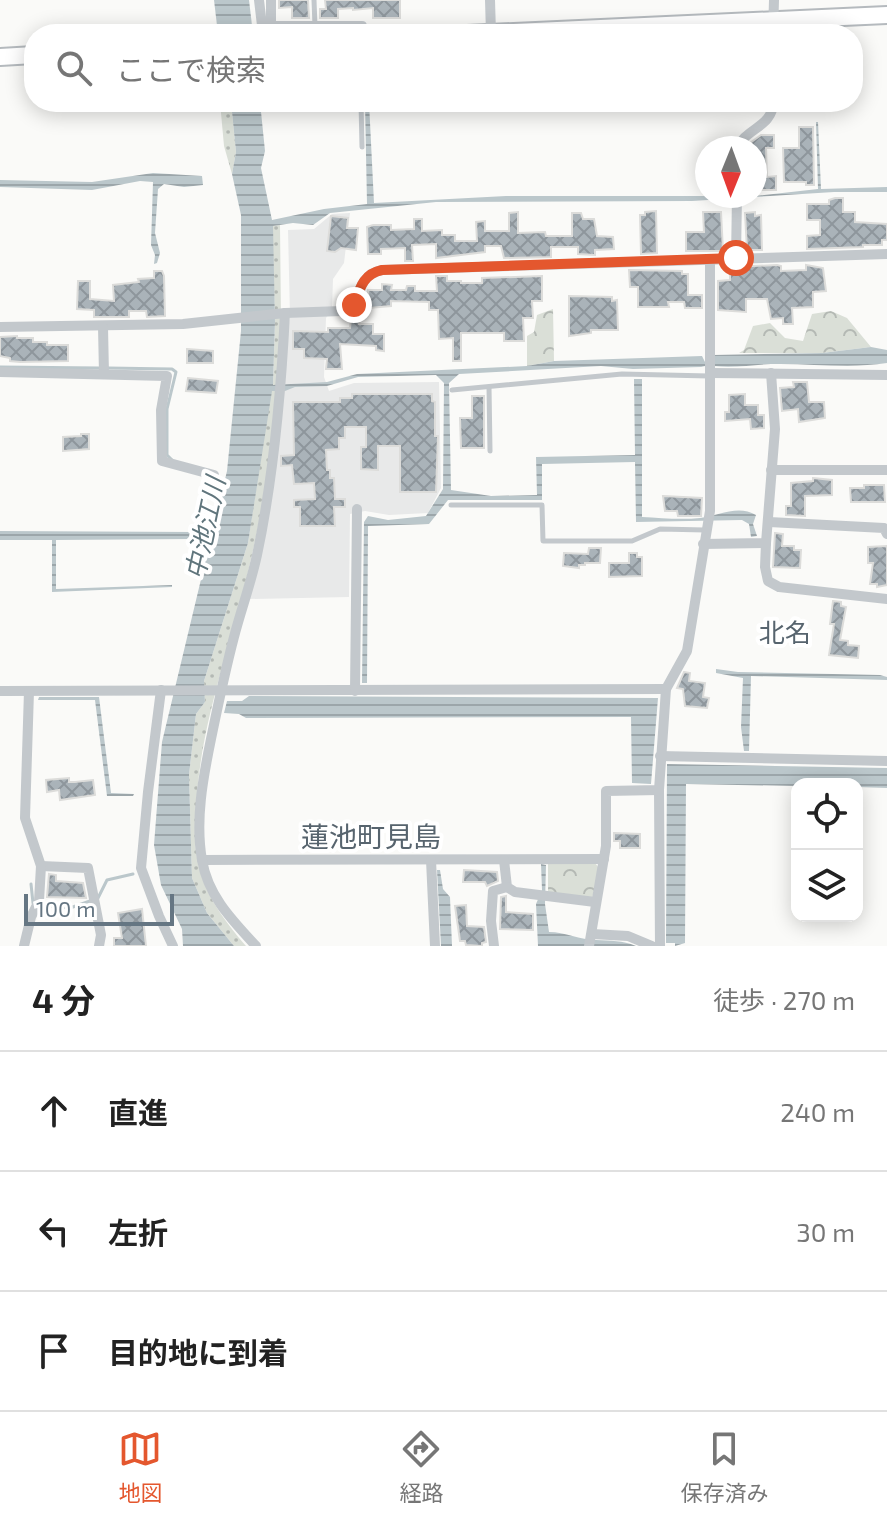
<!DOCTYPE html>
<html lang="ja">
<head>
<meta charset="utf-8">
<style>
  body { margin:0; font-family:"Exo 2","Noto Sans JP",sans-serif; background:#f2f2f2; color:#222 }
  .controls { position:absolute; right:24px; bottom:24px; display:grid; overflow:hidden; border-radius:16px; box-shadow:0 4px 20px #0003 }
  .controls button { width:72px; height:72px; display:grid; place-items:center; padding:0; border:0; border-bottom:2px solid #e0e0e0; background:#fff; color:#222; font:40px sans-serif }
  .compass { position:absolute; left:695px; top:136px; width:72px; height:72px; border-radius:50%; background:#fff; box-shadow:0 4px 20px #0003; rotate:181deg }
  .scale { position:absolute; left:24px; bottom:20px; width:150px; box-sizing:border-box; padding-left:8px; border:4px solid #657683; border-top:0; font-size:22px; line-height:28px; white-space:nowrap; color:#657683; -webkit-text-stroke:6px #fff; paint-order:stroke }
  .stop { position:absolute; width:24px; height:24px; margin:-18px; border:6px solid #e4572e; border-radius:50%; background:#fff }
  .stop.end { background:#e4572e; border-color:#fff; box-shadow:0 2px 8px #0008 }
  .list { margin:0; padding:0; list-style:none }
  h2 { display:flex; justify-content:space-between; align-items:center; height:104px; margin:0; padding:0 32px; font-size:34px }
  h2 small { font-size:26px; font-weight:400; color:#767676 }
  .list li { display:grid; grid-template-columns:52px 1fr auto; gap:24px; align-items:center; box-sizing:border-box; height:120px; padding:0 32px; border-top:2px solid #e0e0e0 }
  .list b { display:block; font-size:30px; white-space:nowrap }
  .list em { font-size:26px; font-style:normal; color:#767676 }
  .icon { flex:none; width:44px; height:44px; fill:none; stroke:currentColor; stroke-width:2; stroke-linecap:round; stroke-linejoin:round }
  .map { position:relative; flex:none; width:887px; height:946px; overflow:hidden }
  .search { position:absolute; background:#fff; box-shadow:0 4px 20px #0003; left:24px; right:24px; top:24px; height:88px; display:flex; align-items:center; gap:20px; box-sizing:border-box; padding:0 28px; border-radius:32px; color:#767676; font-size:30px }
  .sheet { height:464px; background:#fff }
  nav { display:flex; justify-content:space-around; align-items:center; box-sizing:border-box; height:112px; border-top:2px solid #e0e0e0; background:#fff; font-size:22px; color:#767676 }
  nav a { display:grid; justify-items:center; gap:4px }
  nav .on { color:#e4572e }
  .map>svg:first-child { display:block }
</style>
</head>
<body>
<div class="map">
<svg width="887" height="946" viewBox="0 0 887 946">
  <defs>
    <pattern id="grass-dots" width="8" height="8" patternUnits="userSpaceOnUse" patternTransform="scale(2)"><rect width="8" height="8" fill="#dadfd7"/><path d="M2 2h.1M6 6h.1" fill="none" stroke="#b4b9b4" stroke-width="1.8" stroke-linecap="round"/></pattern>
    <pattern id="forest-crowns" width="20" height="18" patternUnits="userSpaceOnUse" patternTransform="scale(2)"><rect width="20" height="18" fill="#dadfd7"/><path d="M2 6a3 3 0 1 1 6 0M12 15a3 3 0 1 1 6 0" fill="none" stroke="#b4b9b4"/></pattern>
    <pattern id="water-rules" width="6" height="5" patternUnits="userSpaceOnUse" patternTransform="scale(2)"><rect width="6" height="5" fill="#bbc7cb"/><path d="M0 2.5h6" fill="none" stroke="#9ca6aa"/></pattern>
    <pattern id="building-cross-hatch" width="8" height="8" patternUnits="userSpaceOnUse" patternTransform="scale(2)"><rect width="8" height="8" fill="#aab3b9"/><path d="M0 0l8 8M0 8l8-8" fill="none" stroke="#8e969c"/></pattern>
  </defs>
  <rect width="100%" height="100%" fill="#fafaf8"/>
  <polygon fill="#e8e9e9" points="350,213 344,263 333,279 332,309 326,318 324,377 329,391 354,383 439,382 441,488 428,513 389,515 365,511 350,514 349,597 249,599 290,316 288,230 314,229 332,214"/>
  <g fill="url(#grass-dots)">
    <polygon points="220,102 231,102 236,152 232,174 224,146"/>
    <polygon points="280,225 281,319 276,386 273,385 275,322 272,226"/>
    <path d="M271,391H277C271,448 264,504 251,559C232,644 198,727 196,814C196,826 194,839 196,851C200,888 222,918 246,946H234L207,913L192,878L189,775L196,714L205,702L204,681L248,543Z"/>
  </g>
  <g fill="url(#forest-crowns)">
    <polygon points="553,309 554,361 527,366 527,336 534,332 537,315"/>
    <polygon points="831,311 847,318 871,347 822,353 739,353 744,350 753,326 770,323 785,338 803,341 812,314"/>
    <polygon points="548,863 595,863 599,868 592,899 548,893"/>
  </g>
  <g fill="url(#water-rules)">
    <polygon points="214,0 249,0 253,34 218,34"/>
    <path d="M231,102H260L265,151L261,168L272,220L324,209L367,204L365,102H369L374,203L506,196H755L818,189L816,122H818L821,189L887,187V192H834L692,201L436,202L330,213L313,225L293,223L273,226L275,322L273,385L327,382L357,374L527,366L554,361L702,356L705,362L713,360V355L822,353L871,347L887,350V363C849,369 810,363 771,364C752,365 734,368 714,366L713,364L701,367L633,369L601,366L459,374L449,383L451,490L491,496L537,495L536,457L635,455L634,379H642V517C661,518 681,520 700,518C718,516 738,504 756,515L753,524L757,536L751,537L749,524L742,520L636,522L635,462L542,464V500H448L429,524L368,526L367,683H362L364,522L368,516L388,520L426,516L443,489L444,383L436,375L358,377L327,386L295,387L285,391H272L248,543L204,681L205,702L196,714L189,775L192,878L207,913L234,946H183L182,929L161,885L154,845L162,742L227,471L241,331V215L232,174L236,152Z"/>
    <polygon points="153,173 202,176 203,185 184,187 164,184 158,189 155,233 160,253 157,263 154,264 155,255 151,245 153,182 140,181 92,190 0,187 0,180 92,182"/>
    <polygon points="0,531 194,532 192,539 56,540 56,589 172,585 172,587 52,592 52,540 0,540"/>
    <polygon points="716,669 738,672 880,675 887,677 887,680 751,676 749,751 744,751 741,727 743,678 716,673"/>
    <polygon points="249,696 658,698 651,784 632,783 631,717 246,718 239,714 224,713 227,701 242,701"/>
    <polygon points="39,697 99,697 111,793 134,794 133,796 107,796 95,700 38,700"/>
    <polygon points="667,764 887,768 887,788 857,787 857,784 797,784 797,786 686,784 685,943 675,946 675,943 666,943"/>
    <path d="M541,864L546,865L545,904L549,932C565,932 580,940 596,940C611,941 622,940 636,946H538L536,904L542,890Z"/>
    <polygon points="437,870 440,870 443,889 450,897 452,946 441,946"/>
  </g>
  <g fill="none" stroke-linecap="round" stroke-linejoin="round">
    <g stroke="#bbc7cb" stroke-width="3">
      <polyline points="0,367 100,368"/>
      <polyline points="108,368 172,369 176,372 167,409 167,455 172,460"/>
      <polyline points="31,884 33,903"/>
      <polyline points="98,898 107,880 133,874"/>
      <polyline points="43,905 70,908 90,901"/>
    </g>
  </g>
  <g fill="url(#building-cross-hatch)" stroke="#dcdcda" stroke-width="2">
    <polygon points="279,0 308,0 309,18 292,18 292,7 279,8"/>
    <polygon points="325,0 400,0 400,18 373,18 373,8 353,10 353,8 338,9 338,18 320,18 320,9 326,9"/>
    <polygon points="799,127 813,127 814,185 806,185 806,182 784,182 783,148 799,148"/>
    <polygon points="761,135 774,135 774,148 766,148 767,177 776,176 776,190 755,190 755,148 750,148 750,143"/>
    <polygon points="835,198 843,198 843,212 855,212 855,222 887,224 887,240 882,240 882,245 863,245 863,247 807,249 807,236 820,235 820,220 807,220 807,204 829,204 829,200"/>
    <polygon points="656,211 657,253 641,254 640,215 645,215 645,212"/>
    <polygon points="518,212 518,233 545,232 546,236 572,236 572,213 581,213 583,219 594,219 597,236 613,237 614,249 595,250 595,255 578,254 578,247 551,247 551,257 504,258 501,246 485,246 485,252 436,258 436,244 412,245 413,261 405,261 405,248 381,249 381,254 368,254 367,227 373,225 391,225 391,230 414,229 414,219 422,219 422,231 442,230 442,235 455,235 455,241 477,241 476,222 485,221 485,231 509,231 509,213"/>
    <polygon points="703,212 721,212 723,251 686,251 686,232 704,232"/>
    <polygon points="755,212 755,216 761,215 762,250 747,250 745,213"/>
    <polygon points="331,216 348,218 347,228 358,228 356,250 341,248 335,252 327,251"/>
    <polygon points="777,265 781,266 781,271 806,270 806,265 823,268 826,291 813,292 813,307 792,308 793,324 783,324 783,318 771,319 767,299 746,299 746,312 718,310 718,281 730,280 730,267"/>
    <polygon points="629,270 682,271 682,274 688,274 688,295 702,295 702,308 685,308 684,302 668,302 669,307 638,307 638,287 630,287"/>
    <polygon points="154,271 162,271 164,276 165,316 147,317 146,311 129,311 129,317 94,317 94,310 77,309 78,281 90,281 90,299 114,301 113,285 139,282 138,279 154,278"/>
    <polygon points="436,276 447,276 447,281 461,281 461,283 482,283 482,278 542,276 542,301 532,301 533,318 523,318 524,341 504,341 504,333 461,333 461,361 453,361 453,338 439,339 438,310 429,310 429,302 391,301 391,306 369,308 368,290 382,290 382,284 392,285 391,290 406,290 407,286 415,286 415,291 437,291"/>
    <polygon points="569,296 612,297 612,301 617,300 618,330 591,330 591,333 569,336"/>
    <polygon points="351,319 360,319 359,324 373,324 373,334 384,334 384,351 376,350 376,346 340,344 342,369 326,369 327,359 304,358 304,349 293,349 293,331 328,332 328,328 350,328"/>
    <polygon points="17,336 17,338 33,338 33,342 47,342 47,345 68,345 68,361 20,362 10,361 10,358 0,356 0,337"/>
    <polygon points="187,349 213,351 213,363 187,363"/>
    <polygon points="188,378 218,381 216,393 186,391"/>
    <polygon points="793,382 807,382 809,402 824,402 825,418 799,422 798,409 782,411 780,388 794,387"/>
    <polygon points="352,394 432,394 432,401 435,402 435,436 438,436 436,492 400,492 400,446 378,446 378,470 361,469 361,447 366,447 366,427 345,427 345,438 339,438 339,449 326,450 327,470 330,470 330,478 334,478 335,499 345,499 345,507 334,507 335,526 300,526 300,507 294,507 294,500 315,499 314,483 294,484 292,465 281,466 281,456 294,455 293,402 340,402 340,398 352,398"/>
    <polygon points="745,394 745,405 758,405 758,415 764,415 764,428 751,429 750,419 725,421 725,412 729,412 729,395"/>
    <polygon points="472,396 484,396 484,448 461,448 460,418 472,418"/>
    <polygon points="81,434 89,434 89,449 63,451 63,437 81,436"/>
    <polygon points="813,478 832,480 832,495 805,496 805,516 786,515 786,506 791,506 791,483 813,481"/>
    <polygon points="864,485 884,485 885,502 851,502 850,488 864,488"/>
    <polygon points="663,496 702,498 701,516 678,516 677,511 665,511"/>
    <polygon points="775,533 783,534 782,546 794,546 794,550 801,550 800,568 773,567"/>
    <polygon points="887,546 887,585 877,587 877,584 870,584 873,563 868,563 868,547"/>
    <polygon points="589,548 601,548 600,563 585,563 585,565 579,565 579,568 563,566 564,553 588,554"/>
    <polygon points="629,553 637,553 637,557 642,557 642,576 609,577 609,563 629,563"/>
    <polygon points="833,601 841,602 841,606 846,607 840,640 848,641 848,645 859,646 858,658 829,655 834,624 830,624"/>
    <polygon points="684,672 690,673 689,681 705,683 703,697 709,698 707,708 685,706 683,689 677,688"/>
    <polygon points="69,778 69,782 75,782 93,780 95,795 60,800 59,790 47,792 46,780"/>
    <polygon points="614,833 640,834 640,848 620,848 620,841 614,841"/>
    <polygon points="464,870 497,872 498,881 487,886 485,882 463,882"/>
    <polygon points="49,874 56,875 56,881 83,883 86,898 47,897"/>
    <polygon points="506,896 506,912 533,914 533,930 500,929 501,897"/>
    <polygon points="466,905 467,926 484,927 486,942 482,943 482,946 466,945 465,941 460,941 455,906"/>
    <polygon points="142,909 146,946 114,946 114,938 122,938 118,913"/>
  </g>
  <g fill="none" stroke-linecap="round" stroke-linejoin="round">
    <g stroke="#b5babe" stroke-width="20">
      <g id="primary">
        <polyline points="467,34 887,15"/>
        <polyline points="0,57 34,55"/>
      </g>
    </g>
    <g stroke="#c3c8cc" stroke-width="5">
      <polyline points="314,0 315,26"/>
      <polyline points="361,102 362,147"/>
      <polyline points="489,387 490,451"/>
      <polyline points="452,390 622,374 709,376"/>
      <polyline points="451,505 542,505 543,541 632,541 660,529 705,530"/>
    </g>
    <g stroke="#c3c8cc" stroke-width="10">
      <polyline points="259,0 263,34"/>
      <polyline points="271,0 271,26 362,26 363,34"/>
      <polyline points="490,0 491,33"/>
      <polyline points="773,34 774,0"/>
      <path d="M737,148C746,128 773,127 773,102"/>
      <polyline points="736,258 737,196"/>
      <path d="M0,327L183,324L285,313L342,311L354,305C360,288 363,274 382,270L887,254"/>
      <polyline points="103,327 104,374"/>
      <polyline points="0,372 167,376 161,410 162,461 214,475"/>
      <polyline points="710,373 887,375"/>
      <polyline points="771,470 887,470"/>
      <polyline points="769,522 884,528 887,534"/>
      <polyline points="766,543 765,567 768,581 779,587 887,599"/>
      <polyline points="703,544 766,543 775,429 771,373"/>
      <polyline points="161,690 148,792 141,868 159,916 173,946"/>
      <polyline points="0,691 666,689"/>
      <polyline points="355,691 357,509"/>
      <polyline points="660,756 887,761"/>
      <polyline points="659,790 660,946"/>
      <polyline points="202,860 604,859"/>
      <polyline points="431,860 435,946"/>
      <polyline points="504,860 507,887 515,892 595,902"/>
      <polyline points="41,866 88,868 101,935 99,946"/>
      <polyline points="592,934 628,936 652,946"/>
      <polyline points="24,946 31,917 39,901 41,866 25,818 29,691"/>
      <path d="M256,946C232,920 208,896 202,860C195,820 203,778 211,739C218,705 225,671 234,637C241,610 251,583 257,555C274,475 281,394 285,313"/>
      <polyline points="494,946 491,921 493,891 507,887"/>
      <polyline points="589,946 606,846 606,791 659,790 666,689 687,651 710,511 710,260"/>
    </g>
    <use href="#primary" stroke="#fff" stroke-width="16"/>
  </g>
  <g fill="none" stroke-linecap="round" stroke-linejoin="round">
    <path stroke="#e4572e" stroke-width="10" d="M354,305C360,288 363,274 382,270L736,258"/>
  </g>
  <g text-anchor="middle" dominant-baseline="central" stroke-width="8" stroke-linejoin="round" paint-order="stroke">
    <g font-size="26" font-style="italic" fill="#60757c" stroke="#fff">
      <text transform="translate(204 528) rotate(-78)">中池江川</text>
    </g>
    <g font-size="26" fill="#57646e" stroke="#fff">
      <text x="785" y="631">北名</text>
    </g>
    <g font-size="28" fill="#57646e" stroke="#fff">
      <text x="371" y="836">蓮池町見島</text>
    </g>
  </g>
</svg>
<div class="controls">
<button><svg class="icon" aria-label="locate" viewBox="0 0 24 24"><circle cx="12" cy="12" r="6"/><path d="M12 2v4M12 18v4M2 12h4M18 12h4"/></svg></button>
<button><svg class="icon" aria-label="layers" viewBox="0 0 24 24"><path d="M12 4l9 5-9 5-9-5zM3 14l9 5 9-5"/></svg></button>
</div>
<svg class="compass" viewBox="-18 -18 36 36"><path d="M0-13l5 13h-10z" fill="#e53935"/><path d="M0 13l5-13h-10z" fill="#767676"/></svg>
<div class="scale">100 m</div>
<div class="stop" style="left:736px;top:258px"></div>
<div class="stop end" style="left:354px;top:305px"></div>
<div class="search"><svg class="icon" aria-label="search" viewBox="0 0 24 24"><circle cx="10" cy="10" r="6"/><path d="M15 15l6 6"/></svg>ここで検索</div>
</div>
<section class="sheet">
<h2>4 分<small>徒歩 · 270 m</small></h2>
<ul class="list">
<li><svg class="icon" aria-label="ahead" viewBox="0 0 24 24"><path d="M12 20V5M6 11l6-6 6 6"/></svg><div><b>直進</b></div><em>240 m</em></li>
<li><svg class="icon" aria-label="left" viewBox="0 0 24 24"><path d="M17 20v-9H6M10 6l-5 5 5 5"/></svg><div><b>左折</b></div><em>30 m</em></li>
<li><svg class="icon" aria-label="arrive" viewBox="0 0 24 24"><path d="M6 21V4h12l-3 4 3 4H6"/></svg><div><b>目的地に到着</b></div></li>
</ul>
</section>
<nav>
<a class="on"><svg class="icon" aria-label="map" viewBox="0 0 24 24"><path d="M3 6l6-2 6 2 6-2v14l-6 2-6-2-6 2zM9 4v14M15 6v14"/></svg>地図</a>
<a><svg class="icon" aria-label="directions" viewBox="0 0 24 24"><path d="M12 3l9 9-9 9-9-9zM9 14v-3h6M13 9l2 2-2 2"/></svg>経路</a>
<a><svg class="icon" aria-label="saved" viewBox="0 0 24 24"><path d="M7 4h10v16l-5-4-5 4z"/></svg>保存済み</a>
</nav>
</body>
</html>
